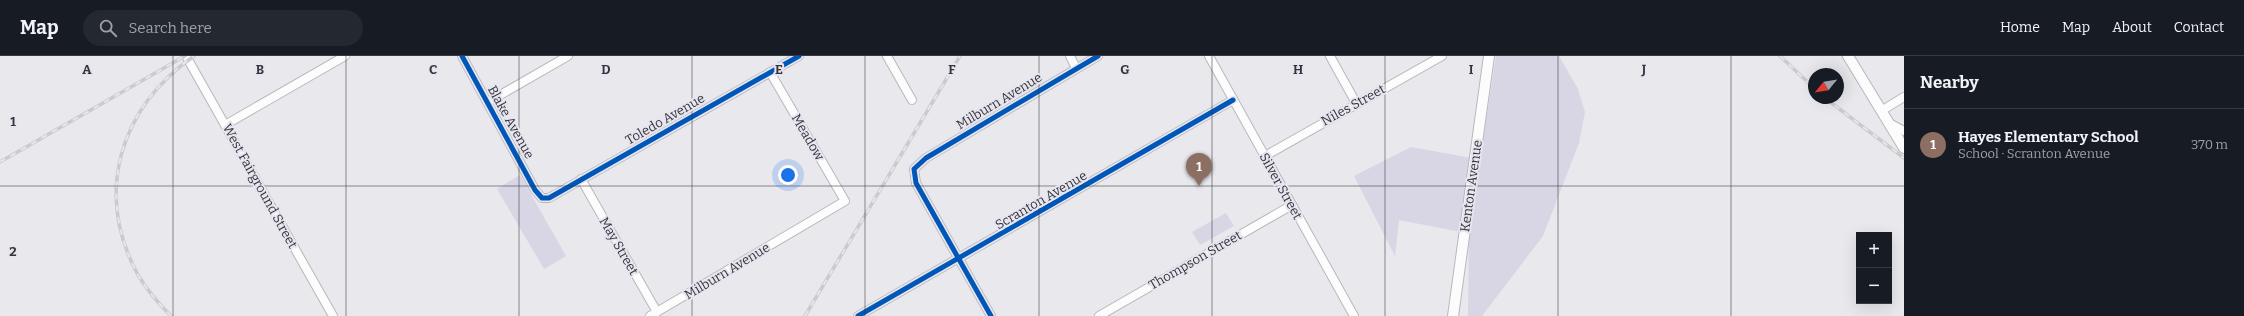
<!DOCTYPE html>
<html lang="en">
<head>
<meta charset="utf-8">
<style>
  body { margin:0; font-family:Bitter,serif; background:#242831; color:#f1f3f6 }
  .controls { position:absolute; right:12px; bottom:12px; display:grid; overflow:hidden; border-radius:0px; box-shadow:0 4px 16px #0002 }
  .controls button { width:36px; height:36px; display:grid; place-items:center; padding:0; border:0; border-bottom:1px solid #363941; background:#171b24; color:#f1f3f6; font:20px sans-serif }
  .compass { position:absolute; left:1808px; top:12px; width:36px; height:36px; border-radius:50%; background:#171b24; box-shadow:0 4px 16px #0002; rotate:240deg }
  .you { position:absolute; left:788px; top:119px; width:14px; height:14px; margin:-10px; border:3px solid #fff; border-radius:50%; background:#1a73e8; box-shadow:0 0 0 6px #1a73e833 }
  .badge { display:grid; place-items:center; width:26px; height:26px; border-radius:50%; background:#b45309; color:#fff; font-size:13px; font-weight:700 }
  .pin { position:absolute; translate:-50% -33px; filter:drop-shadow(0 1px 2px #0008) }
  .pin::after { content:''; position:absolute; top:21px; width:14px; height:12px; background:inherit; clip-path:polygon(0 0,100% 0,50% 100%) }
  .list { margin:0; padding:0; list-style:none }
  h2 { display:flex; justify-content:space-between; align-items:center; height:52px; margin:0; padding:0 16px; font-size:17px }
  h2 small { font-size:13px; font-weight:400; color:#9ea1a6 }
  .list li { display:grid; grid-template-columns:26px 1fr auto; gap:12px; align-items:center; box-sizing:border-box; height:72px; padding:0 16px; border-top:1px solid #363941 }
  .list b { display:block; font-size:15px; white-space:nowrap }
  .list p { margin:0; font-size:13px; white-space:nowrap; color:#9ea1a6 }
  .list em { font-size:13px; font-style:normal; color:#9ea1a6 }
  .icon { flex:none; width:22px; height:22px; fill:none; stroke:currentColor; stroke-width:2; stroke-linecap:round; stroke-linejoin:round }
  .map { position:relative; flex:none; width:1904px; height:260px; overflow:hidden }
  header { display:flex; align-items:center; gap:24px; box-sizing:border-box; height:56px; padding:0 20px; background:#171b24; border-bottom:1px solid #363941 }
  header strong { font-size:19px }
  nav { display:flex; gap:22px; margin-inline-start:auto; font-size:14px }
  .search { width:280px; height:36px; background:#242831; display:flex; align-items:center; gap:10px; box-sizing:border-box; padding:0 14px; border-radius:22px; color:#9ea1a6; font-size:15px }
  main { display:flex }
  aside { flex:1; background:#171b24 }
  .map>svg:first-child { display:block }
</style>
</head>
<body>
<header>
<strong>Map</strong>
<div class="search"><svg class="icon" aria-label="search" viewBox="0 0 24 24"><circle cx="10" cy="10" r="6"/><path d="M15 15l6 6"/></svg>Search here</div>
<nav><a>Home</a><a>Map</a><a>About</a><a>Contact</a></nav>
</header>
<main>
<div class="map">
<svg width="1904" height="260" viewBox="0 0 1904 260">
  <rect width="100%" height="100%" fill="#e8e8ed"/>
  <g fill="#d8d6e5">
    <polygon points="1496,0 1559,0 1578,33 1585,56 1579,87 1543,180 1482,260 1468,260 1469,177"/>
    <polygon points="1411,91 1472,102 1461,176 1399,164 1395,200 1354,120"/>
    <polygon points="520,119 566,200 544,213 497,133"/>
    <polygon points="1226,157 1234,170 1200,189 1192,176"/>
  </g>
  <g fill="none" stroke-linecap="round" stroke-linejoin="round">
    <g stroke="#b8b7bc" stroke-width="10">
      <g id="minor">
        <polyline points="186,0 333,260"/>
        <polyline points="462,0 535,134 542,142 549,142 799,0"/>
        <polyline points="887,0 912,44"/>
        <polyline points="1070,0 1076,12"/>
        <polyline points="1209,0 1354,260"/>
        <polyline points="1330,0 1356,47"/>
        <polyline points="488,46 568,0"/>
        <polyline points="1881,55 1904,41"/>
        <polyline points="1889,67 1904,75"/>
        <polyline points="225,69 345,0"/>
        <polyline points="1265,100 1442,0"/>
        <polyline points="581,123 657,256"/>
        <polyline points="650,260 845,145 770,16"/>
        <polyline points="858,260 1233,44"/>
        <polyline points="991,260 916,127 914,113 926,102 1098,0"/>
        <polyline points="1099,260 1292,149"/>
      </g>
    </g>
    <g stroke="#b8b7bc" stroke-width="12">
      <g id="major">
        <polyline points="1848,0 1904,92"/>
        <polyline points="1453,260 1489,0"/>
      </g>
    </g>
    <use href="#minor" stroke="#fcfcfc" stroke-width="8"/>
    <use href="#major" stroke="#fcfcfc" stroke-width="10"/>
    <g stroke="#cbcbcd" stroke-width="3.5">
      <g id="rail">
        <polyline points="1780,0 1814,32"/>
        <polyline points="1825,42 1904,102"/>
        <polyline points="0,106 185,0"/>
        <path d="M171,260C159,248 147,234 138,219C94,138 119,52 194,0"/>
        <polyline points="805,260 960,0"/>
      </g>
    </g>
    <use href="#rail" stroke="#e6e5f0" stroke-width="2" stroke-dasharray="6" stroke-linecap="butt"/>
    <g stroke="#e6e5f0" stroke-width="8">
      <g id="cycleway">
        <polyline points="462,0 535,134 542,142 549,142 799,0"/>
        <polyline points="858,260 1233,44"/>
        <polyline points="991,260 916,127 914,113 926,102 1098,0"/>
      </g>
    </g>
    <use href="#cycleway" stroke="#0057b8" stroke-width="5"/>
  </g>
  <path fill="none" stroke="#353539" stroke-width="1" stroke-opacity="0.55" d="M173,0V260M346,0V260M519,0V260M692,0V260M865,0V260M1039,0V260M1212,0V260M1385,0V260M1558,0V260M1731,0V260M0,130H1904"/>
  <g text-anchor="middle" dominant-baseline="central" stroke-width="4" stroke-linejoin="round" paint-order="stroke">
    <g font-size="13" fill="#353539" stroke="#e6e5f0">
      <text transform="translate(999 45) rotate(-31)">Milburn Avenue</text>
      <text transform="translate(1353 49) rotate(-29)">Niles Street</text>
      <text transform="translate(665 63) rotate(-30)">Toledo Avenue</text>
      <text transform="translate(511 66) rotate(61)">Blake Avenue</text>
      <text transform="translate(808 81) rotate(60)">Meadow</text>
      <text transform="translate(260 130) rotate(61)">West Fairground Street</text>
      <text transform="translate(1281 130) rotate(61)">Silver Street</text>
      <text transform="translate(1471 130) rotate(-82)">Kenton Avenue</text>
      <text transform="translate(1041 144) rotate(-30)">Scranton Avenue</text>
      <text transform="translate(619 190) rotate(60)">May Street</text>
      <text transform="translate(1195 204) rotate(-30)">Thompson Street</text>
      <text transform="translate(727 215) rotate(-31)">Milburn Avenue</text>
    </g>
  </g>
  <g font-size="13" text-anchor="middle" font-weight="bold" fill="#353539" stroke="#e6e5f0" stroke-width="4" stroke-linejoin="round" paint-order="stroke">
    <text x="87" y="18">A</text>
    <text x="260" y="18">B</text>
    <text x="433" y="18">C</text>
    <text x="606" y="18">D</text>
    <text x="779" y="18">E</text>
    <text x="952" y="18">F</text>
    <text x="1125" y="18">G</text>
    <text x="1298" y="18">H</text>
    <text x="1471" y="18">I</text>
    <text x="1644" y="18">J</text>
    <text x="13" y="70">1</text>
    <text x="13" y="200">2</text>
  </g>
</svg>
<div class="controls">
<button>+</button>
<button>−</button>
</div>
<svg class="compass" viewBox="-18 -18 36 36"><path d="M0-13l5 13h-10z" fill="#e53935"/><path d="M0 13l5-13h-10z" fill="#9ea1a6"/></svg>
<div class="you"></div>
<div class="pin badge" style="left:1199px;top:130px;background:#8d6e63">1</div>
</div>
<aside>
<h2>Nearby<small></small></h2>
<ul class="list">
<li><span class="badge" style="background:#8d6e63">1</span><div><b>Hayes Elementary School</b><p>School · Scranton Avenue</p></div><em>370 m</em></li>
</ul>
</aside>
</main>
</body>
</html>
